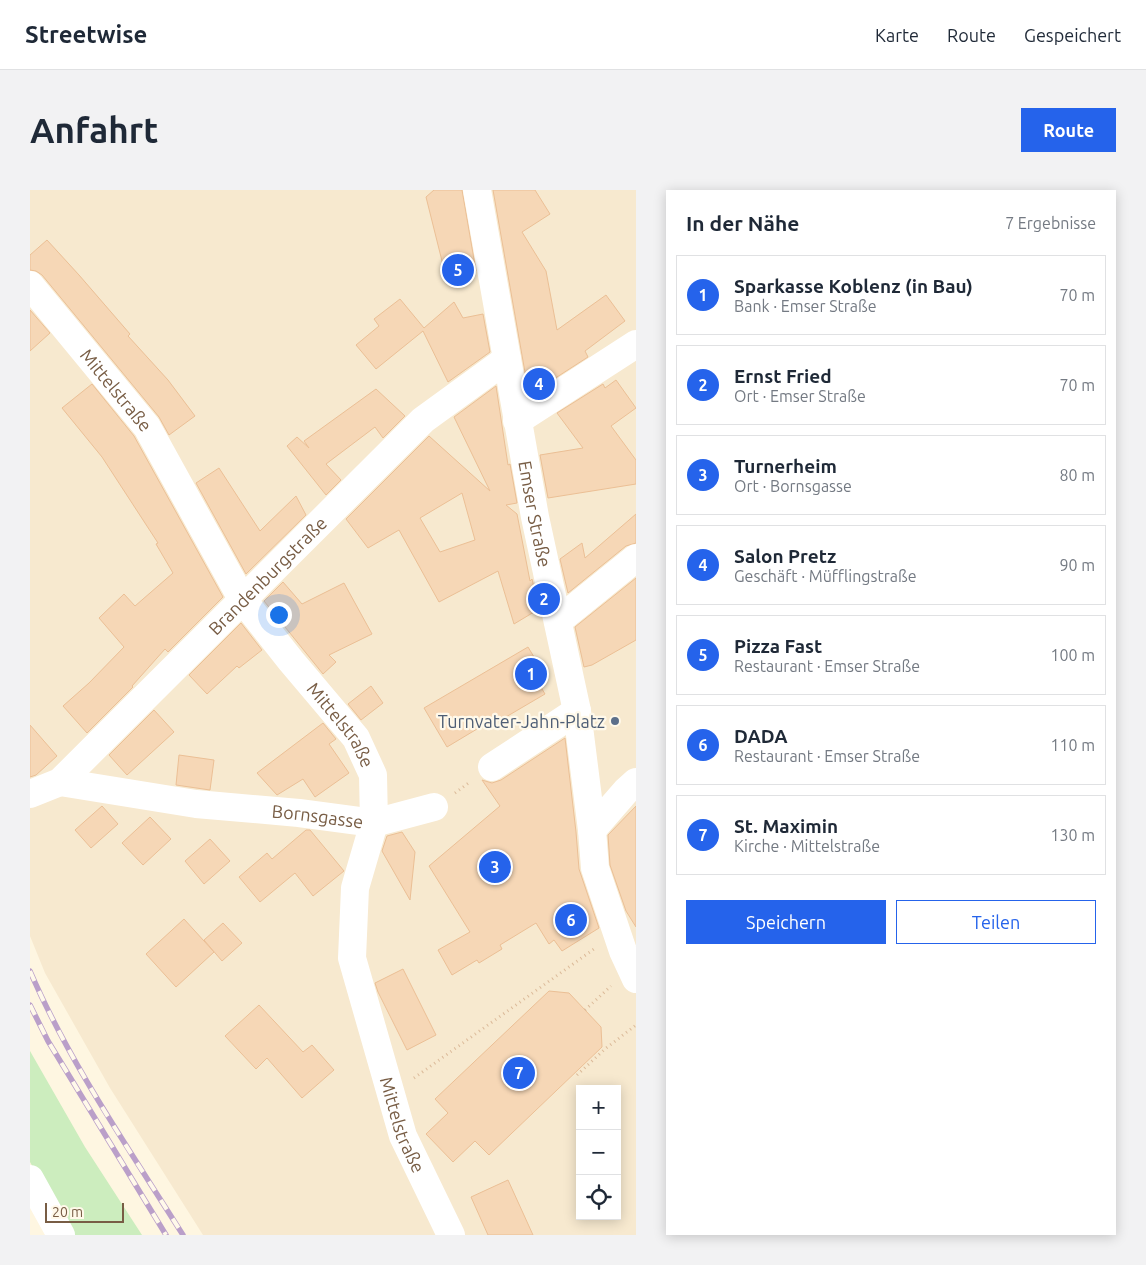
<!DOCTYPE html>
<html lang="de">
<head>
<meta charset="utf-8">
<style>
  body { margin:0; font-family:Ubuntu,sans-serif; background:#f2f2f3; color:#1f2937 }
  .controls { position:absolute; right:15px; bottom:15px; display:grid; overflow:hidden; border-radius:0px; box-shadow:0 2px 12px #0003 }
  .controls button { width:45px; height:45px; display:grid; place-items:center; padding:0; border:0; border-bottom:1px solid #e0e1e3; background:#fff; color:#1f2937; font:25px sans-serif }
  .scale { position:absolute; left:15px; bottom:12px; width:79px; box-sizing:border-box; padding-left:5px; border:2px solid #785d45; border-top:0; font-size:14px; line-height:18px; white-space:nowrap; color:#785d45; -webkit-text-stroke:4px #fff9ea; paint-order:stroke }
  .you { position:absolute; left:248px; top:424px; width:18px; height:18px; margin:-12px; border:4px solid #fff; border-radius:50%; background:#1a73e8; box-shadow:0 0 0 8px #1a73e833 }
  .badge { display:grid; place-items:center; width:32px; height:32px; border-radius:50%; background:#2563eb; color:#fff; font-size:16px; font-weight:700 }
  .pin { position:absolute; translate:-50% -50%; border:2px solid #fff; box-shadow:0 1px 5px #0006 }
  .list { margin:0; padding:0; list-style:none }
  h2 { display:flex; justify-content:space-between; align-items:center; height:65px; margin:0; padding:0 20px; font-size:21px }
  h2 small { font-size:16px; font-weight:400; color:#747a83 }
  .list li { display:grid; grid-template-columns:32px 1fr auto; gap:15px; align-items:center; box-sizing:border-box; height:80px; margin:0 10px 10px; padding:0 10px; border:1px solid #e0e1e3; border-radius:0px }
  .list b { display:block; font-size:19px; white-space:nowrap }
  .list p { margin:0; font-size:16px; white-space:nowrap; color:#747a83 }
  .list em { font-size:16px; font-style:normal; color:#747a83 }
  .actions { display:flex; gap:10px; padding:15px 20px }
  .actions a { flex:1; padding:11px 0; border:1px solid #2563eb; border-radius:0px; text-align:center; font-size:18px; color:#2563eb }
  .actions .main { background:#2563eb; color:#fff }
  .icon { flex:none; width:28px; height:28px; fill:none; stroke:currentColor; stroke-width:2; stroke-linecap:round; stroke-linejoin:round }
  .map { position:relative; flex:none; width:606px; height:1045px; overflow:hidden; border-radius:0px }
  header { display:flex; align-items:center; gap:30px; box-sizing:border-box; height:70px; padding:0 25px; background:#fff; border-bottom:1px solid #e0e1e3 }
  header strong { font-size:24px }
  nav { display:flex; gap:28px; margin-inline-start:auto; font-size:18px }
  .intro { display:flex; align-items:center; justify-content:space-between; box-sizing:border-box; height:120px; padding:0 30px }
  h1 { margin:0; font-size:35px }
  .button { padding:12px 22px; border-radius:0px; background:#2563eb; color:#fff; font-size:18px; font-weight:700 }
  main { display:flex; gap:30px; padding:0 30px }
  aside { flex:1; background:#fff; border-radius:0px; box-shadow:0 2px 12px #0003 }
  .map>svg:first-child { display:block }
</style>
</head>
<body>
<header>
<strong>Streetwise</strong>
<nav><a>Karte</a><a>Route</a><a>Gespeichert</a></nav>
</header>
<div class="intro"><h1>Anfahrt</h1><a class="button">Route</a></div>
<main>
<div class="map">
<svg width="606" height="1045" viewBox="0 0 606 1045">
  <rect width="100%" height="100%" fill="#fef6e1"/>
  <path fill="#f7e9cf" fill-rule="evenodd" d="M0,0H606V1045H173L80,898L15,783L0,746ZM550,899H587V1026H550Z"/>
  <polygon fill="#ccedbe" points="0,861 55,957 112,1045 41,1045 0,972"/>
  <g fill="#f6d7b6" stroke="#ebbf95" fill-rule="evenodd">
    <polygon points="404,0 432,0 446,81 422,96 415,83 396,7"/>
    <polygon points="463,0 505,0 520,24 492,42 516,81 527,140 576,105 595,131 555,161 558,167 499,205"/>
    <polygon points="17,50 49,85 100,144 98,146 138,190 165,226 139,245 129,227 12,85 6,81 0,80 0,65"/>
    <polygon points="370,109 394,138 424,112 433,128 453,124 460,162 418,192 393,141 346,179 326,155 349,136 344,129"/>
    <polygon points="0,120 20,143 0,161"/>
    <polygon points="586,190 606,218 581,236 606,270 606,294 518,308 510,265 553,258 527,223 573,194 575,198"/>
    <polygon points="62,194 104,246 193,407 138,462 135,459 102,496 103,497 57,543 33,516 59,493 94,457 69,428 94,404 105,416 143,383 126,354 128,353 72,267 32,218"/>
    <path d="M466,196L478,275L480,274L487,313L476,315L487,324L500,391L502,389L509,419L484,434L468,381L409,412L369,340L338,358L316,329L399,246L460,301L424,227ZM432,303L445,350L410,362L390,328Z"/>
    <polygon points="346,199 375,226 353,248 345,237 296,274 311,290 296,305 257,256 267,247 279,258 274,251"/>
    <polygon points="189,278 230,341 266,306 276,325 216,384 166,293"/>
    <polygon points="606,324 606,353 596,356 538,403 530,369 552,353 555,368"/>
    <polygon points="606,388 606,450 562,475 554,477 545,437"/>
    <polygon points="253,392 272,414 314,393 342,444 299,465 306,472 293,484 234,411"/>
    <polygon points="211,433 232,460 209,478 207,476 177,504 159,485"/>
    <polygon points="498,457 516,487 506,489 515,504 464,534 462,530 417,557 394,518"/>
    <polygon points="341,496 353,513 331,530 318,514"/>
    <polygon points="124,520 144,542 97,585 79,565"/>
    <polygon points="293,533 306,549 299,554 319,583 285,607 273,589 247,605 227,583"/>
    <polygon points="0,535 27,566 6,585 0,587"/>
    <polygon points="535,548 546,642 549,679 569,738 532,761 524,750 519,754 506,733 470,755 472,759 449,773 447,770 422,785 408,760 440,742 399,676 470,616 452,590 462,593 471,590"/>
    <polygon points="149,565 184,570 180,600 146,595"/>
    <polygon points="72,616 88,634 61,658 45,640"/>
    <polygon points="606,616 606,737 596,721 580,675 578,645"/>
    <polygon points="120,627 141,649 113,675 92,653"/>
    <polygon points="276,640 280,640 314,681 283,706 265,683 230,712 209,687 237,663 242,669"/>
    <polygon points="372,642 385,662 380,710 352,661 357,646"/>
    <polygon points="180,649 200,671 174,694 155,671"/>
    <polygon points="154,729 184,762 146,797 116,764"/>
    <polygon points="193,733 212,753 192,771 174,750"/>
    <polygon points="373,779 406,845 377,860 348,802 345,793"/>
    <polygon points="519,801 539,803 571,837 572,857 459,965 445,951 423,972 396,944 418,923 405,909"/>
    <polygon points="229,815 273,862 282,855 304,880 272,908 237,868 226,879 195,846"/>
    <polygon points="478,990 503,1045 458,1045 441,1007"/>
  </g>
  <g fill="none" stroke-linecap="round" stroke-linejoin="round">
    <g stroke="#dbba99" stroke-width="3" stroke-dasharray="1 4" stroke-linecap="butt">
      <polyline points="425,603 440,592"/>
      <polyline points="555,820 581,796"/>
      <polyline points="547,885 575,859 606,835"/>
      <polyline points="384,888 564,759"/>
    </g>
    <g stroke="#fff" stroke-width="28">
      <path id="s1" d="M447,0L505,327L547,521L562,640L565,678L593,761L606,789"/>
      <path id="s2" d="M0,95L117,237L212,409L261,471L326,548L343,585L344,633L325,698L322,768L373,946L421,1045"/>
      <polyline points="487,231 606,154"/>
      <polyline points="528,431 606,368"/>
      <polyline points="462,577 547,521"/>
      <path id="s3" d="M30,592L166,614L269,623L344,633L404,617"/>
      <path id="s4" d="M0,604L30,592L393,230L477,169"/>
      <polyline points="562,640 596,601 606,592"/>
      <polyline points="0,989 31,1045"/>
    </g>
    <g stroke="#ba9fc9" stroke-width="5.5">
      <g id="rail">
        <path d="M0,781C40,874 99,959 153,1045"/>
        <polyline points="0,815 18,851 136,1045"/>
      </g>
    </g>
    <use href="#rail" stroke="#fff9ea" stroke-width="4" stroke-dasharray="11" stroke-linecap="butt"/>
  </g>
  <circle fill="#5c6f8a" stroke="#fff9ea" stroke-width="2" cx="585" cy="531" r="5"/>
  <g text-anchor="middle" dominant-baseline="central" stroke-width="4.5" stroke-linejoin="round" paint-order="stroke">
    <g font-size="18" fill="#785d45" stroke="#fff9ea">
      <text stroke="none"><textPath href="#s2" startOffset="136">Mittelstraße</textPath></text>
      <text stroke="none"><textPath href="#s1" startOffset="329">Emser Straße</textPath></text>
      <text stroke="none"><textPath href="#s4" startOffset="325">Brandenburgstraße</textPath></text>
      <text stroke="none"><textPath href="#s2" startOffset="541">Mittelstraße</textPath></text>
      <text stroke="none"><textPath href="#s3" startOffset="260">Bornsgasse</textPath></text>
      <text stroke="none"><textPath href="#s2" startOffset="961">Mittelstraße</textPath></text>
    </g>
    <g font-size="18" fill="#4e5e75" stroke="#fff9ea" text-anchor="end">
      <text x="575" y="531">Turnvater-Jahn-Platz</text>
    </g>
  </g>
</svg>
<div class="controls">
<button>+</button>
<button>−</button>
<button><svg class="icon" aria-label="locate" viewBox="0 0 24 24"><circle cx="12" cy="12" r="6"/><path d="M12 2v4M12 18v4M2 12h4M18 12h4"/></svg></button>
</div>
<div class="scale">20 m</div>
<div class="you"></div>
<div class="pin badge" style="left:501px;top:484px">1</div>
<div class="pin badge" style="left:514px;top:409px">2</div>
<div class="pin badge" style="left:465px;top:677px">3</div>
<div class="pin badge" style="left:509px;top:194px">4</div>
<div class="pin badge" style="left:428px;top:80px">5</div>
<div class="pin badge" style="left:541px;top:730px">6</div>
<div class="pin badge" style="left:489px;top:883px">7</div>
</div>
<aside>
<h2>In der Nähe<small>7 Ergebnisse</small></h2>
<ul class="list">
<li><span class="badge">1</span><div><b>Sparkasse Koblenz (in Bau)</b><p>Bank · Emser Straße</p></div><em>70 m</em></li>
<li><span class="badge">2</span><div><b>Ernst Fried</b><p>Ort · Emser Straße</p></div><em>70 m</em></li>
<li><span class="badge">3</span><div><b>Turnerheim</b><p>Ort · Bornsgasse</p></div><em>80 m</em></li>
<li><span class="badge">4</span><div><b>Salon Pretz</b><p>Geschäft · Müfflingstraße</p></div><em>90 m</em></li>
<li><span class="badge">5</span><div><b>Pizza Fast</b><p>Restaurant · Emser Straße</p></div><em>100 m</em></li>
<li><span class="badge">6</span><div><b>DADA</b><p>Restaurant · Emser Straße</p></div><em>110 m</em></li>
<li><span class="badge">7</span><div><b>St. Maximin</b><p>Kirche · Mittelstraße</p></div><em>130 m</em></li>
</ul>
<div class="actions"><a class="main">Speichern</a><a>Teilen</a></div>
</aside>
</main>
</body>
</html>
